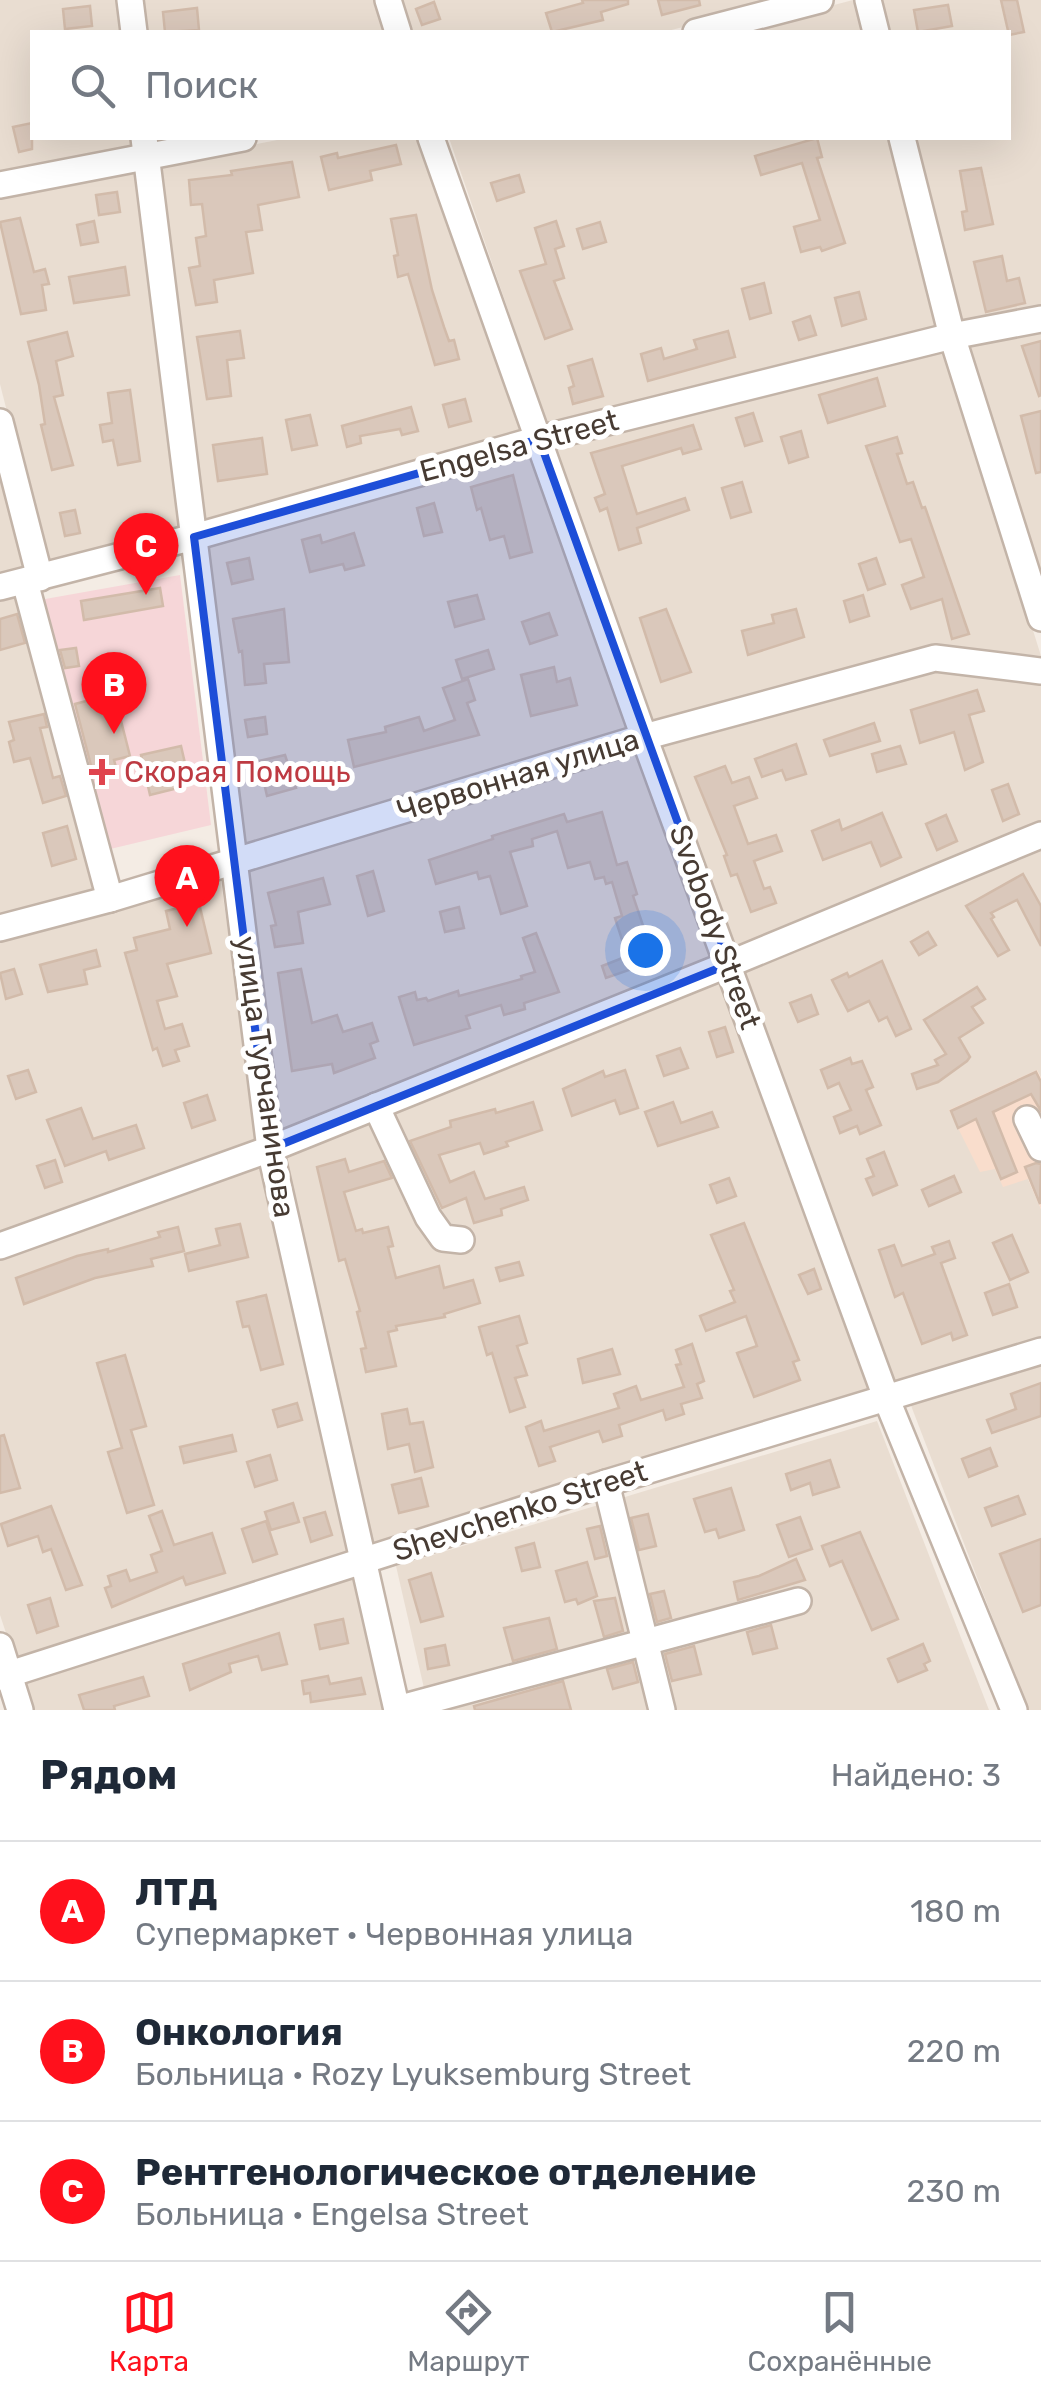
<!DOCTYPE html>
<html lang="ru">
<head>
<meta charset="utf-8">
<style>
  body { margin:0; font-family:Rubik,sans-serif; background:#f6f6f7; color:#1f2937 }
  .you { position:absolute; left:645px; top:950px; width:35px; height:35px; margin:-25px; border:8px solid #fff; border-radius:50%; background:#1a73e8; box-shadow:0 0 0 15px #1a73e833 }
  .badge { display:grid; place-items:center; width:65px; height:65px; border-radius:50%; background:#ff101c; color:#fff; font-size:32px; font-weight:700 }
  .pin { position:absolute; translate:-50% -82px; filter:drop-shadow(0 2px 5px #0008) }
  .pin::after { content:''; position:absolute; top:52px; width:35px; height:30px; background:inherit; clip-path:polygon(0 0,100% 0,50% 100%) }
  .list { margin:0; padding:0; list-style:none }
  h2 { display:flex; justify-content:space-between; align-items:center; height:130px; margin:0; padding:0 40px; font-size:42px }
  h2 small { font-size:32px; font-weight:400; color:#747a83 }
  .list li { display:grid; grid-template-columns:65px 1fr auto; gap:30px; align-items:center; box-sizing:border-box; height:140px; padding:0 40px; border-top:2px solid #e0e1e3 }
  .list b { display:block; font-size:38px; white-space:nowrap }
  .list p { margin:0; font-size:32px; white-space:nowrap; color:#747a83 }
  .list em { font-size:32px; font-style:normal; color:#747a83 }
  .icon { flex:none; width:55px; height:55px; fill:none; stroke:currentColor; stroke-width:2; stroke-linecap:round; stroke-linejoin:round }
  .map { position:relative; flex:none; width:1041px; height:1710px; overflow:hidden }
  .search { position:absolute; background:#fff; box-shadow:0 10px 40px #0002; left:30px; right:30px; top:30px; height:110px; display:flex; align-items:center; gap:25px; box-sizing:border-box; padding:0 35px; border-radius:0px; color:#747a83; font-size:38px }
  .sheet { height:550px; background:#fff }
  nav { display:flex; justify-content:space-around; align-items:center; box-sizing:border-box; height:140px; border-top:2px solid #e0e1e3; background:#fff; font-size:28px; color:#747a83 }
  nav a { display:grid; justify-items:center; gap:5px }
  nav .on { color:#ff101c }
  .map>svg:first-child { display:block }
</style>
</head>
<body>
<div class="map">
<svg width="1041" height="1710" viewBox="0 0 1041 1710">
  <rect width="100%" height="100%" fill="#f4ece4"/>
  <g fill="#e9ddd1">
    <polygon points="0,0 120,0 124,32 32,32 32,138 135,138 136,147 0,176"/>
    <polygon points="139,0 378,0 387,32 143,32"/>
    <polygon points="398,0 785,0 664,32 408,32"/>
    <polygon points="853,0 859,0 867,32 732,32"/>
    <polygon points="878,0 1041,0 1041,308 955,325 911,138 1008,138 1008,32 886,32"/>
    <polygon points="288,138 422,138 526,434 204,523 158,163"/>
    <polygon points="449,138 892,138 940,333 866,344 548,426"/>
    <polygon points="137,167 179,532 46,566 0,384 0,195"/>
    <polygon points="1041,329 1041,589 963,346"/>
    <polygon points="946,351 1041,656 936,647 649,723 552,445 884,362"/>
    <polygon points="533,451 628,730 244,844 206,542"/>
    <polygon points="0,456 30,570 0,577"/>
    <polygon points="19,590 103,890 0,917 0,595"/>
    <polygon points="944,666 1041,678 1041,822 733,955 656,741"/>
    <polygon points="635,750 712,963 282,1132 246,865"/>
    <polygon points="1041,840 1041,1078 1037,1070 995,1169 1028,1179 1041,1209 1041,1339 894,1384 739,968"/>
    <polygon points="220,875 257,1138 0,1236 0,936"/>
    <polygon points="719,982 875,1389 372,1546 284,1154"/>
    <polygon points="262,1159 352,1555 14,1657 0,1615 0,1254"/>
    <polygon points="1041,1363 1041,1710 1028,1710 910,1403"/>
    <polygon points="877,1421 989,1710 429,1710 396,1566"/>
    <polygon points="355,1572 388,1710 31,1710 21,1680"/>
  </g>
  <polygon fill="#f9ddcc" points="1037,1070 1041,1078 1041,1209 1028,1179 1003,1187 995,1169 980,1172 949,1110"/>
  <polygon fill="#f6d6d8" points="180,575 211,825 106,850 34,601"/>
  <g fill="#dac8bb" stroke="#d2bbaa" stroke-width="2.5">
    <polygon points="582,0 628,0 628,4 601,12 603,20 552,32 546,13 583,3"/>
    <polygon points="658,0 699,0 700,5 662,15"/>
    <polygon points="1001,0 1017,0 1024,32 1009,35"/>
    <polygon points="434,2 440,19 422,25 416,9"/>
    <polygon points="948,5 952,26 918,32 914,10"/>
    <polygon points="90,6 92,26 65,29 63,9"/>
    <polygon points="197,8 199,30 165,32 163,12"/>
    <polygon points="32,123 32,149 19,152 13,127"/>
    <polygon points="817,138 822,157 817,158 845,243 822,251 820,247 801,252 794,227 820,220 802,163 761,175 755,156"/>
    <polygon points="396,145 401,164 370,171 372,180 329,190 321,157 337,153 338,158"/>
    <polygon points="292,162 299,197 258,205 262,230 246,232 253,273 214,280 217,302 196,305 189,268 200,266 196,238 206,236 202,204 191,205 189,180 232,175 231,171"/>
    <polygon points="981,168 993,224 965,230 962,212 967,211 960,171"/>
    <polygon points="519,175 524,192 497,201 491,183"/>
    <polygon points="117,192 120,212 99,215 96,195"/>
    <polygon points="416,215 432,290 444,327 449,341 454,340 459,359 435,365 408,274 398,277 394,256 398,255 391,219"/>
    <polygon points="20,218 34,272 45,269 49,284 42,285 46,310 21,314 0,222"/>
    <polygon points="94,221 98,242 81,245 77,225"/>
    <polygon points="556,221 564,246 555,249 564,278 554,281 572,329 545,339 520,271 546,264 535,228"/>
    <polygon points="600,222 606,242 583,249 577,229"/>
    <polygon points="1002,256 1007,281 1019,278 1025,303 986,312 974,262"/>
    <polygon points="125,267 129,295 74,303 69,277"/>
    <polygon points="764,283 771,313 750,319 742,289"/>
    <polygon points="859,292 866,319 842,326 835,298"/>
    <polygon points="810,316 816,335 799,340 793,322"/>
    <polygon points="240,331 244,358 227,360 231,396 207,399 197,337"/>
    <polygon points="728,331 735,357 648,381 641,354 661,348 664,359 697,349 694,340"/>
    <polygon points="67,332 73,356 56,361 63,395 54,397 73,465 52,470 41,425 45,424 39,385 28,342"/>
    <polygon points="1041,341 1041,395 1039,396 1022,346"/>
    <polygon points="592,359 603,396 573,404 569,388 574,386 568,366"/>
    <polygon points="877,378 885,406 828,423 819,395"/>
    <polygon points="130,390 140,461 118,465 113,440 103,442 100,425 112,423 108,393"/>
    <polygon points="465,399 471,421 449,427 443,405"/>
    <polygon points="411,407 418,431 402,435 400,429 360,436 361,443 347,447 342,426"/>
    <polygon points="1041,411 1041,472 1036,473 1021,416"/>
    <polygon points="753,413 762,441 745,446 736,418"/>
    <polygon points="310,415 317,445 292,450 286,420"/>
    <polygon points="693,425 701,449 683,454 681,448 622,466 637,514 685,498 689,510 637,528 641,543 619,550 607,508 600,511 595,498 605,494 591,453"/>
    <polygon points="801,431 808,457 789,463 781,437"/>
    <polygon points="897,437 902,453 897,454 907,484 913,482 922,508 925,507 969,634 952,639 942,599 911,609 902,585 924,577 911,539 900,542 866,446"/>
    <polygon points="262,438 267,474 218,481 213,445"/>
    <polygon points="513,475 532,552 510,558 504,536 490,540 481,508 477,510 471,487"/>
    <polygon points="742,482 751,512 731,518 722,488"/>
    <polygon points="434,503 442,532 424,536 417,508"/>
    <polygon points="75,510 80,533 65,536 60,513"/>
    <polygon points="354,533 364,565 345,570 343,564 310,572 302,540 320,535 322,543"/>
    <polygon points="249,558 253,579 232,584 227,563"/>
    <polygon points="876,558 885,584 868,590 859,564"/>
    <polygon points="160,588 163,606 84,620 81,601"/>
    <polygon points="477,595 484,619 455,627 448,602"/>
    <polygon points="863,595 869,616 850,622 844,601"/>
    <polygon points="284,609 289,662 264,664 266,683 245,685 242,651 239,652 233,619"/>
    <polygon points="666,609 691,672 661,682 640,618"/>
    <polygon points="796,609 804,637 748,655 742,631 774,623 772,615"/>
    <polygon points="549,613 557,635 530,644 522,622"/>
    <polygon points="17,614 25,643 0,650 0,619"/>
    <polygon points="76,648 79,666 65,668 60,650"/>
    <polygon points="488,650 494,669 462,679 456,660"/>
    <polygon points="554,667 557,682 570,678 577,705 531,716 521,675"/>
    <polygon points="468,679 475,700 467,703 479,735 354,767 348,740 386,732 385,727 419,717 424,731 455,720 443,688"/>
    <polygon points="977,690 984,711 969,715 983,762 965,770 954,732 920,743 911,710"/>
    <polygon points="98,698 102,713 118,709 130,756 114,760 117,771 94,777 75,704"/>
    <polygon points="44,714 47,727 40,728 53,778 60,776 66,796 43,803 30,758 14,762 9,742 14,740 9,722"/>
    <polygon points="265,717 267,734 248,737 245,720"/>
    <polygon points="874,723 880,741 830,756 824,740"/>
    <polygon points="796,744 806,774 786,780 782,770 762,777 755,759"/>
    <polygon points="181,746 190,785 150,795 141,755"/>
    <polygon points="900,746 906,764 877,772 872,754"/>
    <polygon points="285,755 296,788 267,796 259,761"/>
    <polygon points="725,766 732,783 749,777 757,798 734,806 748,844 776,835 782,851 754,861 764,889 770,887 776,903 751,912 737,874 731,876 724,856 727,855 695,777"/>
    <polygon points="1008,784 1019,814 1003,821 992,790"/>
    <polygon points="602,812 617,865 627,862 637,894 633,896 655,961 606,978 602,966 625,957 626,952 615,918 622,916 612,882 606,884 604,877 595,879 590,862 568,868 557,831 532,839 533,846 510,852 527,906 501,914 490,876 479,879 477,872 436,884 429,860 493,839 492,836 564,814 567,822"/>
    <polygon points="882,813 901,857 881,866 871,842 823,860 812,831 839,820 842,830"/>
    <polygon points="946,815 957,841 937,850 926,824"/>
    <polygon points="67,826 76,859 52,866 43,833"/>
    <polygon points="373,871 384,911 368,916 357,876"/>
    <polygon points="1023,874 1041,906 1041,946 1017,900 991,913 994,917 991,919 1009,950 998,956 966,906"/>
    <polygon points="323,878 330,904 298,912 303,943 275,947 271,926 276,925 268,893"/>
    <polygon points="199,903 211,953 167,964 177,996 157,1001 165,1029 182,1024 189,1046 175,1050 179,1061 163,1066 157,1048 153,1050 125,953 137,950 134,938 170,929 166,911"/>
    <polygon points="459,907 464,928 445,932 440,912"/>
    <polygon points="928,932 936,945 919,955 911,942"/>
    <polygon points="536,933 559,992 524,1003 525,1009 504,1015 501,1005 466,1016 470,1028 414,1045 399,997 415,992 417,1000 426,998 428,1001 458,991 459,996 522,979 521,976 535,972 523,938"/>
    <polygon points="96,950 100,966 84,970 87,984 48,992 40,965"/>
    <polygon points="882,961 911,1029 896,1036 887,1017 879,1021 869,1001 848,1011 832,980 847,973 849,977"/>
    <polygon points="14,969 22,994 6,999 0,973"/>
    <polygon points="301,969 312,1023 337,1015 343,1032 372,1023 378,1041 370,1044 375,1058 334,1073 332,1064 292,1071 278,973"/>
    <polygon points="977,987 985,999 972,1007 983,1023 959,1038 970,1057 967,1061 938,1082 917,1089 912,1074 938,1065 935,1060 946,1054 924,1020"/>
    <polygon points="811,995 818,1014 798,1022 790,1003"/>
    <polygon points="725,1027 733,1052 717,1057 709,1032"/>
    <polygon points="680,1048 688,1068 664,1076 657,1056"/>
    <polygon points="850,1058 852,1064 862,1061 873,1087 866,1090 881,1125 860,1134 857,1126 840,1133 834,1117 851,1110 839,1083 828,1088 821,1070"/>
    <polygon points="28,1070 36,1092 16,1099 8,1076"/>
    <polygon points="625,1070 638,1108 620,1114 615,1100 572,1116 563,1089 603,1071 605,1077"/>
    <polygon points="1036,1072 1041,1082 1041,1111 1031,1094 993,1112 1017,1172 1001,1179 976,1119 958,1128 951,1111"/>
    <polygon points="207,1095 215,1120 192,1128 184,1103"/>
    <polygon points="533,1102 542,1130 506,1142 508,1146 484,1154 480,1143 439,1155 450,1182 474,1172 485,1199 524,1187 528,1200 501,1209 502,1215 474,1223 466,1198 442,1208 410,1141 451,1127 450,1121 495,1109 496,1113"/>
    <polygon points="673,1102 681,1123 712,1112 718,1127 658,1146 645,1112"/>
    <polygon points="81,1108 93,1139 136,1125 144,1148 109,1160 106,1151 65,1166 47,1120"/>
    <polygon points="884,1152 897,1185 873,1195 866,1179 874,1176 867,1159"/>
    <polygon points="345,1159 349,1172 384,1161 392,1178 344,1192 356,1231 362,1229 363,1233 388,1227 393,1246 388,1247 396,1278 439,1266 444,1288 473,1280 480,1303 444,1314 445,1317 396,1326 397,1330 388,1332 396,1366 366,1372 361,1349 366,1348 357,1312 360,1311 345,1259 339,1261 317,1167"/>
    <polygon points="55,1160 62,1182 45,1188 37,1166"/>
    <polygon points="1036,1163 1041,1164 1040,1204 1025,1167"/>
    <polygon points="954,1176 961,1192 929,1206 922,1190"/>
    <polygon points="729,1178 736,1196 717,1203 710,1185"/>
    <polygon points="744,1223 799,1360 793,1362 800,1380 754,1397 737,1353 757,1346 746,1316 706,1331 700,1316 735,1302 730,1291 734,1290 711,1235"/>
    <polygon points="240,1224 248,1257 189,1271 185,1254 220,1245 216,1229"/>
    <polygon points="178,1227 184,1251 151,1259 153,1266 95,1278 24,1304 16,1278 77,1256 108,1249 108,1252 160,1237 158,1232"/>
    <polygon points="1012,1235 1028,1272 1010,1280 993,1243"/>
    <polygon points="949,1241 955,1258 941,1263 967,1335 953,1340 951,1333 922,1344 903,1293 895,1297 879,1250 894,1245 902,1266 935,1254 932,1247"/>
    <polygon points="519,1262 523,1275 500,1281 496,1268"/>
    <polygon points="814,1269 821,1289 808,1294 799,1275"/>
    <polygon points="1009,1284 1017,1307 993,1315 985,1293"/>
    <polygon points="266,1295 283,1364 261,1370 249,1326 243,1327 237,1302"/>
    <polygon points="519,1316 527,1343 517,1346 527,1375 515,1378 525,1407 510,1412 492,1353 487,1355 479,1327"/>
    <polygon points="692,1344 704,1381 697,1384 702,1398 681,1404 684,1414 666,1420 663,1410 619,1425 622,1436 603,1442 599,1431 550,1447 555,1461 539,1466 526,1427 541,1421 544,1431 619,1408 614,1394 636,1386 641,1400 684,1387 676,1365 681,1364 676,1350"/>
    <polygon points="612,1349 620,1374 583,1383 578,1359"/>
    <polygon points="125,1355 146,1426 131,1430 154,1505 127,1513 108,1452 122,1448 97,1363"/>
    <polygon points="1041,1383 1041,1416 992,1433 987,1420 1016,1409 1011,1394"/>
    <polygon points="297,1403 302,1420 278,1427 273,1410"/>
    <polygon points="407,1409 410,1424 423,1422 433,1467 415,1472 409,1444 388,1449 382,1414"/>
    <polygon points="4,1435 20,1488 0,1493 0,1436"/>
    <polygon points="232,1435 236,1451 184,1463 180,1447"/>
    <polygon points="990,1448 997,1466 969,1477 962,1459"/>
    <polygon points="270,1455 277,1480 255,1487 247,1462"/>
    <polygon points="830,1460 839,1487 813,1495 810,1483 791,1490 786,1474"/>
    <polygon points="421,1478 428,1506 399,1513 392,1485"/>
    <polygon points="731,1488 744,1530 719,1538 716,1529 705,1532 694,1499"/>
    <polygon points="1018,1496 1025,1514 992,1526 985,1508"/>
    <polygon points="293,1503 299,1522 271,1530 265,1512"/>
    <polygon points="51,1506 82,1585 66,1590 51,1549 43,1552 38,1536 8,1546 1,1524"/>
    <polygon points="162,1511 174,1545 212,1533 225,1573 186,1585 183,1577 112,1607 105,1588 111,1586 108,1576 126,1570 130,1581 157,1572 151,1555 162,1551 149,1516"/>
    <polygon points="325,1512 332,1535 311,1542 304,1518"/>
    <polygon points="648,1514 656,1546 639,1550 631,1518"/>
    <polygon points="800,1517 812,1549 789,1557 777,1525"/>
    <polygon points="266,1521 277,1554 253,1562 242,1529"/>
    <polygon points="600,1526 607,1556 595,1559 587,1529"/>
    <polygon points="860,1532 898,1619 872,1630 842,1561 830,1566 822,1546"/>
    <polygon points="1041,1539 1041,1605 1023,1612 1000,1554"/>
    <polygon points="534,1543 540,1567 522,1571 516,1548"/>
    <polygon points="796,1559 805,1580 738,1600 734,1582 759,1576"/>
    <polygon points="587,1562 597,1596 578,1604 576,1599 565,1602 556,1571"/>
    <polygon points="431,1573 443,1616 421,1622 409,1580"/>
    <polygon points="664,1591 671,1618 657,1622 650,1594"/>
    <polygon points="50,1598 58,1626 37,1633 28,1605"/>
    <polygon points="615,1598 623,1631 604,1637 594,1601"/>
    <polygon points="549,1618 557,1649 513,1661 504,1628"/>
    <polygon points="343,1619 348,1643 320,1649 315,1625"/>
    <polygon points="771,1625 777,1648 753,1654 747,1632"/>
    <polygon points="279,1633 287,1664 262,1670 258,1656 229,1664 231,1672 190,1690 183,1664"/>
    <polygon points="923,1644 930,1661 924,1664 927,1670 898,1682 888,1659"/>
    <polygon points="445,1645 449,1665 428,1669 425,1649"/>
    <polygon points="694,1646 701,1674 672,1681 665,1654"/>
    <polygon points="633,1662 638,1682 613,1689 607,1669"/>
    <polygon points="328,1676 330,1684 361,1678 365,1694 311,1702 310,1693 304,1694 302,1681"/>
    <polygon points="143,1677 149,1696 114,1706 115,1710 84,1710 79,1695"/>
    <polygon points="563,1681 571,1710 475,1710 474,1706"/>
  </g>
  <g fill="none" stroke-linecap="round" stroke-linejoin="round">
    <g stroke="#c3b4a8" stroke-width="30">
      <g id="minor">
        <polyline points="130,0 134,32"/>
        <polyline points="388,0 398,32"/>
        <polyline points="868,0 876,32"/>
        <polyline points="696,32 820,0"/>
        <polyline points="144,138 270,1149 397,1710"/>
        <polyline points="431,138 644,737 887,1400 1014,1710"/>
        <polyline points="902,138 952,336 1041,618"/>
        <polyline points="0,185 243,138"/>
        <polyline points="0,422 40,578"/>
        <polyline points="25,582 110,899"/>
        <polyline points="0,587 194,537 539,439 952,336 1041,319"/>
        <polyline points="0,928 110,899 644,737 935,658 1041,671"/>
        <polyline points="376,1106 428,1217 443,1238 461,1240"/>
        <polyline points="1027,1119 1041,1148"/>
        <polyline points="0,1246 270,1149 729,964 1041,835"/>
        <polyline points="606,1483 662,1710"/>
        <polyline points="0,1646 20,1710"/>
        <polyline points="0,1677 606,1483 1041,1351"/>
        <polyline points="397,1709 798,1601"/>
      </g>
    </g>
    <use href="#minor" stroke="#fff" stroke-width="25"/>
  </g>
  <path fill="#1d4ed8" fill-opacity="0.2" stroke="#1d4ed8" stroke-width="8" stroke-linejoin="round" d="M539,439L729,964L270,1149L194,537Z"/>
  <path fill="#e0444e" stroke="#fff" stroke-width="4" d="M97 757h10v10h10v10h-10v10h-10v-10h-10v-10h10z"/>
  <g text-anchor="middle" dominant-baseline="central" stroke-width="10" stroke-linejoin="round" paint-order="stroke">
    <g font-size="30" fill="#473b33" stroke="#fff">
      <text transform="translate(519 446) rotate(-15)">Engelsa Street</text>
      <text transform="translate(518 775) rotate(-17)">Червонная улица</text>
      <text transform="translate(715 927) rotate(70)">Svobody Street</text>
      <text transform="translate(265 1077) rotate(82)">улица Турчанинова</text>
      <text transform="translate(520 1511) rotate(-18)">Shevchenko Street</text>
    </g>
    <g font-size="30" fill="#be3a42" stroke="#fff" text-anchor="start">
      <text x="124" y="772">Скорая Помощь</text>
    </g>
  </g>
</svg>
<div class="you"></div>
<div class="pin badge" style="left:187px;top:927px">A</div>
<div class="pin badge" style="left:114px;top:734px">B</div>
<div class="pin badge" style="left:146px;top:595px">C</div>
<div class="search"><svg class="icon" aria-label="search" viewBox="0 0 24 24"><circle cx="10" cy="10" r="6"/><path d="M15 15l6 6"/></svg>Поиск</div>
</div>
<section class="sheet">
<h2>Рядом<small>Найдено: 3</small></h2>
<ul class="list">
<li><span class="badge">A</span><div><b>ЛТД</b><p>Супермаркет · Червонная улица</p></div><em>180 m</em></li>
<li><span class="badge">B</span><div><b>Онкология</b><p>Больница · Rozy Lyuksemburg Street</p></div><em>220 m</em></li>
<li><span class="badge">C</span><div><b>Рентгенологическое отделение</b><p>Больница · Engelsa Street</p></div><em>230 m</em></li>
</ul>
</section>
<nav>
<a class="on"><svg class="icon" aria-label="map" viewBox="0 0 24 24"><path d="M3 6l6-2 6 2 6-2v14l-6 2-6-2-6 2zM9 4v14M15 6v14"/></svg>Карта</a>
<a><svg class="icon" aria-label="directions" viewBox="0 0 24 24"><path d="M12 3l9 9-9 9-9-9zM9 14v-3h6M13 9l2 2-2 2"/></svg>Маршрут</a>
<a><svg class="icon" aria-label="saved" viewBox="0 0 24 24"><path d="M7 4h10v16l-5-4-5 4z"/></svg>Сохранённые</a>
</nav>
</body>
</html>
